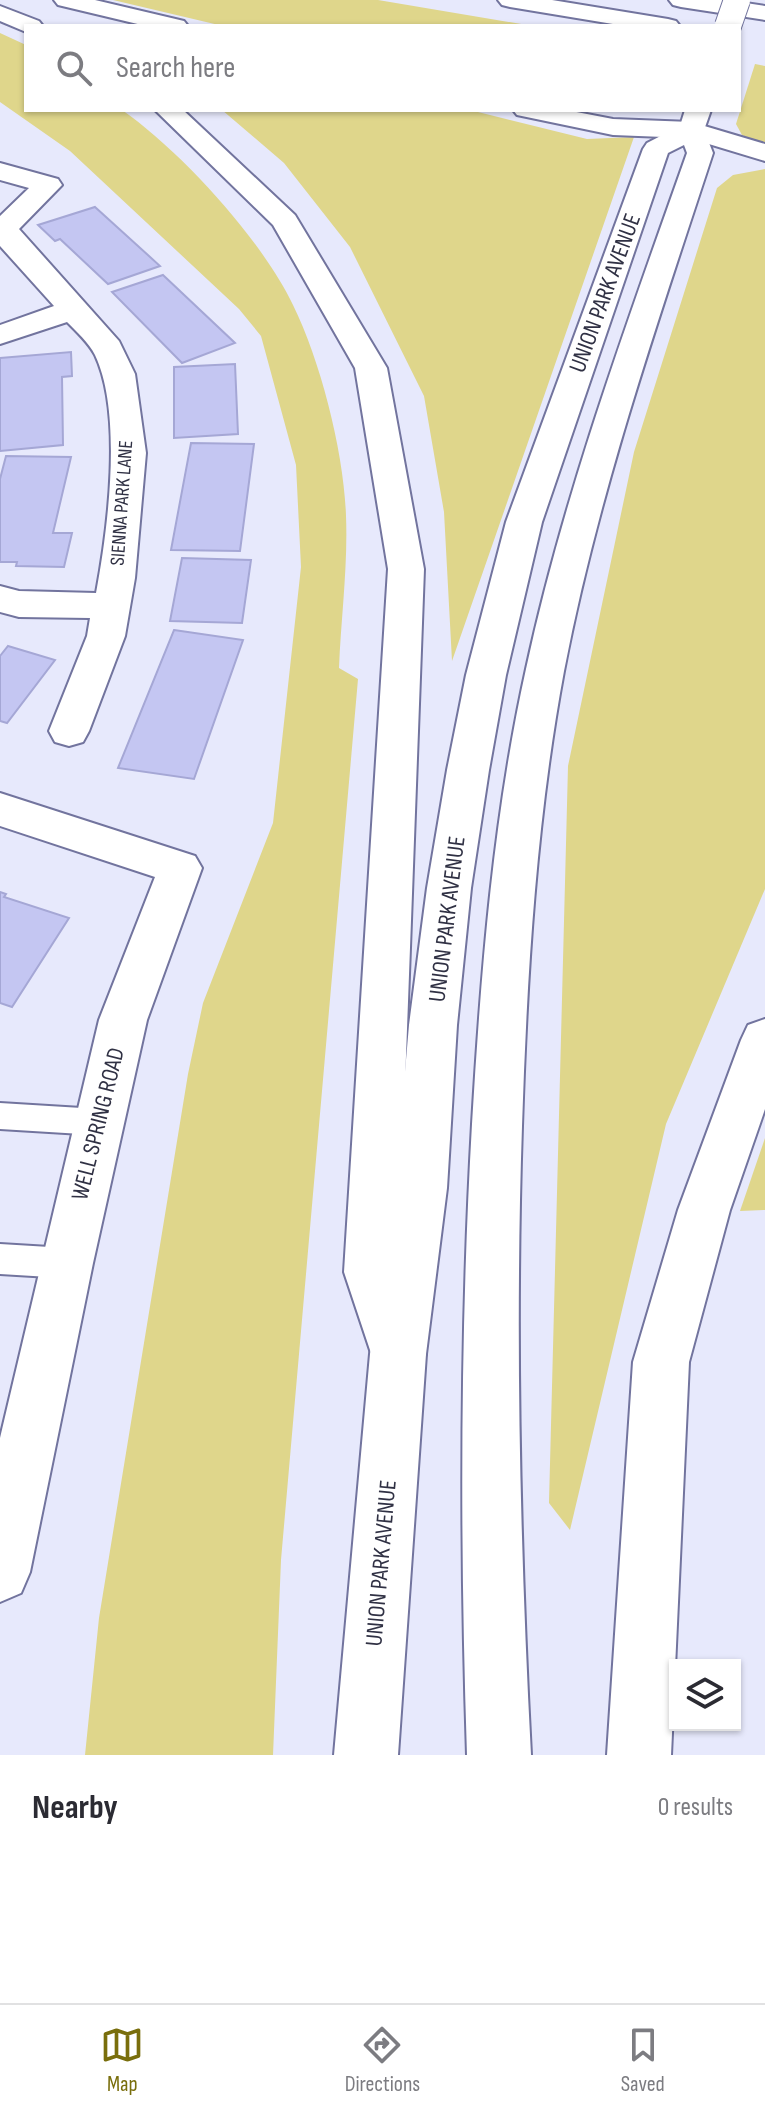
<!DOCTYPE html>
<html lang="en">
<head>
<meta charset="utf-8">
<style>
  body { margin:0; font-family:"Sofia Sans Condensed",sans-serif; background:#f2f2f3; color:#2b2b33 }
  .controls { position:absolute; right:24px; bottom:24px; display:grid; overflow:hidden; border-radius:0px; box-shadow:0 2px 6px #0004 }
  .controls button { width:72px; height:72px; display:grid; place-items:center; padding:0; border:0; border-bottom:2px solid #e1e1e2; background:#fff; color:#2b2b33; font:40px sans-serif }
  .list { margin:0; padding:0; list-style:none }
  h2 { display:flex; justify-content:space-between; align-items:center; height:104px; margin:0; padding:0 32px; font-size:34px }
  h2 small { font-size:26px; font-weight:400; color:#7c7c81 }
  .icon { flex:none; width:44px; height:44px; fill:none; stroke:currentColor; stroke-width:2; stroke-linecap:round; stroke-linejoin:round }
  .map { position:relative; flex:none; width:765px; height:1755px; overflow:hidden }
  .search { position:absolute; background:#fff; box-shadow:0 2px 6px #0004; left:24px; right:24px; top:24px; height:88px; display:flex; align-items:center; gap:20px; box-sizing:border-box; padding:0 28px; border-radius:0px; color:#7c7c81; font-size:30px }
  .sheet { height:248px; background:#fff }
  nav { display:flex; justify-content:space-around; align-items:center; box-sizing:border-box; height:112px; border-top:2px solid #e1e1e2; background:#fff; font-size:22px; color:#7c7c81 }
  nav a { display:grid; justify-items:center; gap:4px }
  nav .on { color:#796e0c }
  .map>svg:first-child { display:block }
</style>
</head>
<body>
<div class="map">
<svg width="765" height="1755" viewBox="0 0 765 1755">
  <rect width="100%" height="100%" fill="#e7e9fc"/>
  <g fill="#dfd68b">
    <polygon points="113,0 378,0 533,26 223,26"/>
    <path d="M0,33L26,45V110H122C181,151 262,240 293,305C321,362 344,453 346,516C348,566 341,618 339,668L358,679L281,1560L273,1755H85L99,1618L188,1074L203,1003L273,823L301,567L296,465L261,336L239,309L70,151L0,102Z"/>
    <polygon points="755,64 765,66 765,146 742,135 736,124"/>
    <polygon points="222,110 470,110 587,139 634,137 452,661 444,512 424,396 350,247 284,163"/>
    <polygon points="765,169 765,889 666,1124 570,1530 549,1503 568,766 634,452 717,188 733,175"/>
    <polygon points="765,1138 765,1210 740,1211"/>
  </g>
  <g fill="#c4c6f2" stroke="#a5a7d5" stroke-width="2">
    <polygon points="95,207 160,266 108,284 60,239 55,241 38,225"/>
    <polygon points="163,275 235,343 182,363 112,292"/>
    <polygon points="71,352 72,376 62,377 63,445 0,451 0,358"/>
    <polygon points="235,364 238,434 174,438 174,367"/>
    <polygon points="191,443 254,444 240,551 171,550"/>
    <polygon points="6,456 71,457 53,533 72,533 64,567 16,566 17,562 0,562 0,479"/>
    <polygon points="182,558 251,560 242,623 170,621"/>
    <polygon points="174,630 243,640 194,779 118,768"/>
    <polygon points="8,646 55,660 7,723 0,721 0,656"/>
    <polygon points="0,892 6,894 4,897 69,918 12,1007 0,1003"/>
  </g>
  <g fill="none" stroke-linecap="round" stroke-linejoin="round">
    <g stroke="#72749e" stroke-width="4">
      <g id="service">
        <polygon points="0,1103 98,1109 108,1112 113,1122 108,1132 98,1135 0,1129"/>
        <polygon points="0,1244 66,1248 77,1252 82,1263 77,1274 66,1278 0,1274"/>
      </g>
    </g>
    <g stroke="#72749e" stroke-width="4">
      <g id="minor">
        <path d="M0,163L58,179L62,185L19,229L119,341L135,374L146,453L135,578L125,636L89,731L83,742L69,746L55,742L49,731L87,636L90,618L19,617L0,612V586L19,591L96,593C108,529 123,414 95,355C89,343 77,332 67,322L0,344V325L54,306L0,246V216L29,188L0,180Z"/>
        <polygon points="0,793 195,856 202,868 147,1020 93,1263 30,1572 21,1593 0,1602 0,1438 99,1020 155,877 0,826"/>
      </g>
    </g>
    <g stroke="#72749e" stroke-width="4">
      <path id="primary" d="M685,110H711L704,130L713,153C657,324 598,494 564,671C536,821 527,974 522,1126C515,1336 520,1545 531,1755H467C460,1545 460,1335 472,1124C481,972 493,818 526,669C564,493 627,323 687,153L684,145L668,153L542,522L506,675L489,770L471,888L457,1025L447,1188L426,1354L398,1755H334L370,1354L395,1188L409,1025L427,888L447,770L466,675L506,522L643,149L647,143L680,126Z"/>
    </g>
    <g stroke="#72749e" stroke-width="4">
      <g id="motorway">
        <polygon points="54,0 95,0 184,21 188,26 146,26 58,5"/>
        <polygon points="498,0 552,0 668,19 676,21 680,26 625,26 510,7 502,5"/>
        <polygon points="669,0 726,0 765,6 765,20 681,7 673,5"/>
        <polygon points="0,6 39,21 43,26 26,26 26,32 0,21"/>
        <polygon points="155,110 183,110 295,215 387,368 424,569 398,1272 426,1354 418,1374 398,1382 378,1374 344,1272 388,569 355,368 273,225"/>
        <polygon points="513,110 566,110 613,119 691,122 765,144 765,161 689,138 613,135 517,115"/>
        <polygon points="765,1019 765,1109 730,1210 689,1362 671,1755 607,1755 633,1362 678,1210 741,1040 748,1025"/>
      </g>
    </g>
    <use href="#service" fill="#fff" fill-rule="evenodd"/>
    <use href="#minor" fill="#fff" fill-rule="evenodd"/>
    <use href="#primary" fill="#fff" fill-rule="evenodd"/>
    <use href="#motorway" fill="#fff" fill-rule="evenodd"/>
    <g stroke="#72749e" stroke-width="28" stroke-linecap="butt">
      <polyline id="primary-bridge" points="728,26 737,0"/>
    </g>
    <use href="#primary-bridge" stroke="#fff" stroke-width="26"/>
  </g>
  <g text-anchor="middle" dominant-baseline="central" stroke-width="6" stroke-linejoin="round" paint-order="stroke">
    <g font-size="20" fill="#303144" stroke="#fff">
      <text transform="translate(122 503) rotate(-86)">SIENNA PARK LANE</text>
    </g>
    <g font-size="24" fill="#303144" stroke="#fff">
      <text transform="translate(605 293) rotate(-70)">UNION PARK AVENUE</text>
      <text transform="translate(447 919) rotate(-83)">UNION PARK AVENUE</text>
      <text transform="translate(98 1124) rotate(-76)">WELL SPRING ROAD</text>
      <text transform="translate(381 1563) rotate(-85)">UNION PARK AVENUE</text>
    </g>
  </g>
</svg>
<div class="controls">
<button><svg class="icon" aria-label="layers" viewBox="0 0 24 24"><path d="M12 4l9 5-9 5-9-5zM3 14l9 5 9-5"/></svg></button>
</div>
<div class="search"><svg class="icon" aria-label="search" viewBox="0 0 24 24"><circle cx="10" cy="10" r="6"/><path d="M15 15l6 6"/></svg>Search here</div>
</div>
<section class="sheet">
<h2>Nearby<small>0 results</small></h2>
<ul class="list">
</ul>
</section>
<nav>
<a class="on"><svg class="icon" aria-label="map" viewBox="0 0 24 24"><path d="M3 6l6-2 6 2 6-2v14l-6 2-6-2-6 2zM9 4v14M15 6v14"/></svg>Map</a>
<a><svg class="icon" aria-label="directions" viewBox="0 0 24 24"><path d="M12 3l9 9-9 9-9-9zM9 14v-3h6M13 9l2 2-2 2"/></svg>Directions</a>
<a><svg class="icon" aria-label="saved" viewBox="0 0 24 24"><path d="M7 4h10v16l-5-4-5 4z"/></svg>Saved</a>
</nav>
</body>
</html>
